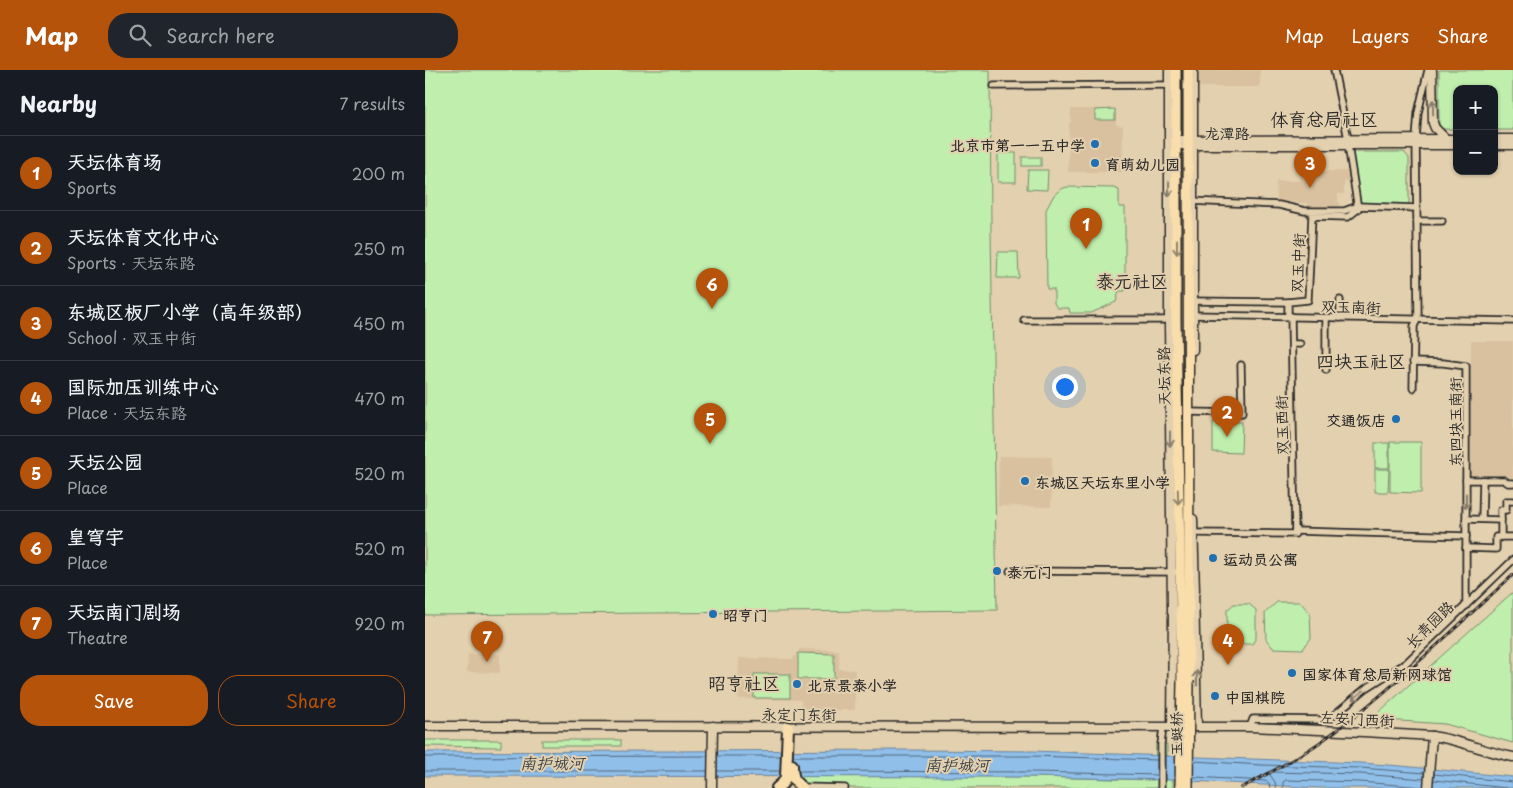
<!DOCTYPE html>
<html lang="en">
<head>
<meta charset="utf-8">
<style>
  body { margin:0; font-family:"Playpen Sans","LXGW WenKai TC",sans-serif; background:#20242c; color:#f1f3f6 }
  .controls { position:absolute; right:15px; top:15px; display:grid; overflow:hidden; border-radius:10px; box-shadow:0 1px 4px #0004 }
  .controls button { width:45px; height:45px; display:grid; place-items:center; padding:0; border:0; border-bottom:1px solid #363941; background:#171b24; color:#f1f3f6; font:25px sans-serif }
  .you { position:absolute; left:639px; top:316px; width:18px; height:18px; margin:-12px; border:4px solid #fff; border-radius:50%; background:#1a73e8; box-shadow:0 0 0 8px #1a73e833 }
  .badge { display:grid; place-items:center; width:32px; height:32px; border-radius:50%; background:#b45309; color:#fff; font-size:16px; font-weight:700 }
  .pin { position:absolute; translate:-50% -41px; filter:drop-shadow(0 1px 2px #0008) }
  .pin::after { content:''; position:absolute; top:26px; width:18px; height:15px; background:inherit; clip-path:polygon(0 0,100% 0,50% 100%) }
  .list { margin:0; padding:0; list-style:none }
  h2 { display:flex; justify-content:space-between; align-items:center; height:65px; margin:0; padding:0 20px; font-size:21px }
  h2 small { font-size:16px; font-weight:400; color:#9ea1a6 }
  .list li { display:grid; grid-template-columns:32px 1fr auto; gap:15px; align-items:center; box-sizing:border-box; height:75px; padding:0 20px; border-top:1px solid #363941 }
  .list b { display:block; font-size:19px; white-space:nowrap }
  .list p { margin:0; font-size:16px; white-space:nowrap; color:#9ea1a6 }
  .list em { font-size:16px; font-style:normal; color:#9ea1a6 }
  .actions { display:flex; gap:10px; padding:15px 20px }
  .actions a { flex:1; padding:11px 0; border:1px solid #b45309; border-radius:20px; text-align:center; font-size:18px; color:#b45309 }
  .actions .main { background:#b45309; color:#fff }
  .icon { flex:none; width:28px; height:28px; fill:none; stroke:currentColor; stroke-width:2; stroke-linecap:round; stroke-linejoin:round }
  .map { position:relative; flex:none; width:1088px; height:718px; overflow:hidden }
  header { display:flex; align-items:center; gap:30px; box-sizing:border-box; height:70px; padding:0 25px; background:#b45309; color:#fff }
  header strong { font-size:24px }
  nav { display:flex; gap:28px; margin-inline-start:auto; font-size:18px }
  .search { width:350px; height:45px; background:#20242c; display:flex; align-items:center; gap:12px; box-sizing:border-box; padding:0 18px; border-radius:20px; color:#9ea1a6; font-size:19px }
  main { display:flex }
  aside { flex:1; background:#171b24 }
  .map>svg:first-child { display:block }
</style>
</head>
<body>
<header>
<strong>Map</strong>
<div class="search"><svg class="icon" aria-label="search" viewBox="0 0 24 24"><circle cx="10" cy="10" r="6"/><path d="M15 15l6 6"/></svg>Search here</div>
<nav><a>Map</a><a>Layers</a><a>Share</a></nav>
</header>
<main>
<aside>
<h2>Nearby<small>7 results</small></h2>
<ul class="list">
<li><span class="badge">1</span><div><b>天坛体育场</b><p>Sports</p></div><em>200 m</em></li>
<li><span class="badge">2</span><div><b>天坛体育文化中心</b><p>Sports · 天坛东路</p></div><em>250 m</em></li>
<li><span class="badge">3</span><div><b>东城区板厂小学（高年级部）</b><p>School · 双玉中街</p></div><em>450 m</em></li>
<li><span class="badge">4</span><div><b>国际加压训练中心</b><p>Place · 天坛东路</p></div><em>470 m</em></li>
<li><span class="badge">5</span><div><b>天坛公园</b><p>Place</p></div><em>520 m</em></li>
<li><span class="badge">6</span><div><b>皇穹宇</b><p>Place</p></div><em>520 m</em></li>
<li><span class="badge">7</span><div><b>天坛南门剧场</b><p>Theatre</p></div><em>920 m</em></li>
</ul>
<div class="actions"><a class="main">Save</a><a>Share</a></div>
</aside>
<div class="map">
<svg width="1088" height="718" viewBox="0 0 1088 718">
  <rect width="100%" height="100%" fill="#e3d0ae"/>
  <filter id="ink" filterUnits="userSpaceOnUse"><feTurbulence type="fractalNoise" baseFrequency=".02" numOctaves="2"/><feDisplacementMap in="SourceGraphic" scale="10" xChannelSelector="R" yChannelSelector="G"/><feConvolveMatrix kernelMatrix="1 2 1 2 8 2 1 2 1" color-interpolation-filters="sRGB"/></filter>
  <g filter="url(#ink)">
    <g fill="#d9c19f">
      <rect x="773" y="0" width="62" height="17"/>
      <polygon points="646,39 691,39 691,55 698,56 697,102 643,102 644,52 646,52"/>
      <polygon points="875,101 927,101 926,111 919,112 919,124 913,124 913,132 915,132 914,140 882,139 882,133 852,132 851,111 874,111"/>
      <polygon points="1046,271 1088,271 1088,408 1045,407"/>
      <polygon points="574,386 627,387 626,437 573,436"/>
      <polygon points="374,579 414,580 414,599 430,600 430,640 377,640 376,630 313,629 314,588 368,589 369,587 373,585"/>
      <polygon points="43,584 75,584 75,603 42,602"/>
    </g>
    <g fill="#bfeead" stroke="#758c6c">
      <polygon points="0,0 565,0 566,160 572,540 0,545"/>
      <polygon points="1014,0 1088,0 1088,60 1069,60 1069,19 1032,19 1032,59 1017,59 1014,54"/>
      <polygon points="690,39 690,50 670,50 670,40"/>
      <polygon points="927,82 979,82 984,88 984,136 935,133"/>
      <rect x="573" y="83" width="18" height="29"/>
      <rect x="597" y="87" width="19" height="9"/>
      <polygon points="603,100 623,100 622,120 602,119"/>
      <polygon points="642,117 689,118 694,120 694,137 700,137 700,221 694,221 691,232 666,243 645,243 644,238 632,238 629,233 629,219 622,219 621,140 629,125 636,119"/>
      <polygon points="573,182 593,182 594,208 572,208"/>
      <polygon points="788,352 817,352 816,383 788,382"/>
      <polygon points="965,372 996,372 996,423 965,422"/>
      <rect x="950" y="373" width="14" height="25"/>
      <polygon points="950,399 964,399 963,422 950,422"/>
      <polygon points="1088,522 1088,673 1020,654 946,649"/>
      <polygon points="852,532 875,532 885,543 886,568 878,579 848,578 841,569 840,543"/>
      <polygon points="809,534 824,534 831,540 831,568 827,574 809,574 802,569 802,540"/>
      <polygon points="373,583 409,584 409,609 373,609"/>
      <rect x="329" y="604" width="36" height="24"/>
      <polygon points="0,670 76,670 76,677 0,676"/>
      <rect x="117" y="670" width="79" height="6"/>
      <polygon points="731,674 742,674 742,709 748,710 748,718 381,718 371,706 610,707 729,710"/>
    </g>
    <polygon fill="#90bfea" stroke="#68849e" points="484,680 608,681 936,693 976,696 1088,707 1088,718 893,718 748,710 610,707 0,706 0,682"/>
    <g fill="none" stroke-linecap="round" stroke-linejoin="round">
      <g stroke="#536677" stroke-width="1">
        <polyline points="293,686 356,686"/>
        <polyline points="368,686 608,686 732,690"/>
        <polyline points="0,687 283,686"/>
        <polyline points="769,691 837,695 936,698 999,703"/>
        <polyline points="0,701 282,701"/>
        <polyline points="292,701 355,701"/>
        <polyline points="374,701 610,702 732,705"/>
        <polyline points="1009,704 1088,712"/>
        <polyline points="769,707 840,711 844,713 845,718"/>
        <polyline points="1009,710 1082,718"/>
        <polyline points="851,718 850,712 845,705 846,702 936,704 999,709"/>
        <polyline points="858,718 858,712 861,710 935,712 998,717"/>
      </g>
      <g stroke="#2b2b2b" stroke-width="9">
        <g id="street">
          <polyline points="909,0 923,69"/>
          <polyline points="569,16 747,15"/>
          <polyline points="765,131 854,135 880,141 919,141 933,136 991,138"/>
          <polyline points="992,151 1017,151"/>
          <polyline points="765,231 863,232"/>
          <path d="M766,245C873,246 981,250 1088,251"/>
          <polyline points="863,246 863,232 883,230 887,146 923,147 933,139 923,75"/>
          <polyline points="915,248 915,230"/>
          <polyline points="599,250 747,250"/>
          <polyline points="867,274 875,274"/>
          <polyline points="988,292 1018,293 1041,296 1041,536"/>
          <polyline points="901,300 901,248"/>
          <polyline points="988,318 989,256 992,250 993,245 991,69 993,43 1003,0"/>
          <polyline points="763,342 817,343 816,295"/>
          <polyline points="1041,410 1079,410 1083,413 1088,413"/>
          <polyline points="1041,449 1076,450 1076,440 1081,440 1081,431 1088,431"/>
          <polyline points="1057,449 1058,410"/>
          <polyline points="870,461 1041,466"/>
          <polyline points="765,463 870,464 866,246"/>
          <polyline points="1076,467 1076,450"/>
          <polyline points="1041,478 1071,479 1071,467 1088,467"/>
          <polyline points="585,501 750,502"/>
          <polyline points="825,657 828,649 903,650 940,619 981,593 1088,490"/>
          <polyline points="376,717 420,718"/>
          <polyline points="736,718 736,674 738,657"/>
        </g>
      </g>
      <g stroke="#2b2b2b" stroke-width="11">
        <g id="secondary">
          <polyline points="744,0 744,250 747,542"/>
          <polyline points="1007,0 1008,53 1010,58 1021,69"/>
          <polyline points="1069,69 1088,69"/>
          <polyline points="751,70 1032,69"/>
          <polyline points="751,75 1032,75"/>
          <polyline points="1069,75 1088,75"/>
          <polyline points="768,280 768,0"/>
          <polyline points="768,449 770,522"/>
          <polyline points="769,519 772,657"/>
          <path d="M0,656L825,657L939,662L1007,666C1035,670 1061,682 1088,687"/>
          <polyline points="747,657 748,539"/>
          <polyline points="287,718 288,656"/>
          <polyline points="1003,718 1007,666"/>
        </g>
      </g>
      <g stroke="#2b2b2b" stroke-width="12">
        <g id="primary">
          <polyline points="751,0 751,250 757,611"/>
          <polyline points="763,0 764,611"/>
        </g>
      </g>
      <g stroke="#2b2b2b" stroke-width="14">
        <g id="highway">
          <path d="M367,695C367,706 369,712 377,718"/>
          <polyline points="352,718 358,713 361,707 363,657"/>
        </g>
      </g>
      <use href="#street" stroke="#e3d0ae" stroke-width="5.5"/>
      <use href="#secondary" stroke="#e3d0ae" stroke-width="8"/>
      <use href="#primary" stroke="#f9deab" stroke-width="9"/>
      <use href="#highway" stroke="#f9deab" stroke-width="10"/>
      <g stroke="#2b2b2b" stroke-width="3">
        <path id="rail" d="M816,718C845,703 875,687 901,668C968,620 1027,560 1088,505"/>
      </g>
      <use href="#rail" stroke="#e3d0ae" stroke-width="1" stroke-dasharray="4" stroke-linecap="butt"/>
      <g stroke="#2b2b2b" stroke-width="12" stroke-linecap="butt">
        <g id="primary-bridge">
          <polyline points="755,718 757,611"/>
          <polyline points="763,718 764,611"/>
        </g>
      </g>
      <use href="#primary-bridge" stroke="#f9deab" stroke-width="9"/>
    </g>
    <defs><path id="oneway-shaft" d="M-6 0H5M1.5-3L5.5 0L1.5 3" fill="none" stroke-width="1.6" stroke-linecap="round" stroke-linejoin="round" transform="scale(1.25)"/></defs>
    <g stroke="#877e6c">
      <use href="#oneway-shaft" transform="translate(1008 37) rotate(-91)"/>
      <use href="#oneway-shaft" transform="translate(744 119) rotate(90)"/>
      <use href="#oneway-shaft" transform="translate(745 369) rotate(90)"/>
      <use href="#oneway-shaft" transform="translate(1041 431) rotate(90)"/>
      <use href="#oneway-shaft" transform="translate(772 608) rotate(-91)"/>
      <use href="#oneway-shaft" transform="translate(933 625) rotate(140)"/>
    </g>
    <g stroke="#92846b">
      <use href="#oneway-shaft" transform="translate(752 177) rotate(90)"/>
      <use href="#oneway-shaft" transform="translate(753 427) rotate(89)"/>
    </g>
  </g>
  <g fill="#1f6fb2" stroke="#e3d0ae" stroke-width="2">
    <circle cx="670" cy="74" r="5"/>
    <circle cx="670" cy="93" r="5"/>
    <circle cx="971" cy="349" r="5"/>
    <circle cx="600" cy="411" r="5"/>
    <circle cx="788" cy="488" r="5"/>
    <circle cx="572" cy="501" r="5"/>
    <circle cx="288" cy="544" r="5"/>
    <circle cx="867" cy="603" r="5"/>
    <circle cx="372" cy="614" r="5"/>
    <circle cx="790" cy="626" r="5"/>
  </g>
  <g text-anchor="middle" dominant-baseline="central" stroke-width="4" stroke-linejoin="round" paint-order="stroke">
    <g font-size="15" fill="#2b2b2b" stroke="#e3d0ae">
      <text x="802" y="62">龙潭路</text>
      <text transform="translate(872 193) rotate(-87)">双玉中街</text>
      <text transform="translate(926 236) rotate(2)">双玉南街</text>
      <text transform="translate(738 306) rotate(-91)">天坛东路</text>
      <text transform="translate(1029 352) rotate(-90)">东四块玉南街</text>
      <text transform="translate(856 355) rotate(-91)">双玉西街</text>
      <text transform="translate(1004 554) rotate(-44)">长青园路</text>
      <text x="374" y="643">永定门东街</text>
      <text transform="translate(932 648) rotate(3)">左安门西街</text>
      <text transform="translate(750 664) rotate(-90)">玉蜓桥</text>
    </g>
    <g font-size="15" font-weight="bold" fill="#2b2b2b" stroke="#e3d0ae" text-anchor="start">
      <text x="660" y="74" text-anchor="end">北京市第一一五中学</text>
      <text x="680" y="93">育萌幼儿园</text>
      <text x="961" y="349" text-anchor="end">交通饭店</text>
      <text x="610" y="411">东城区天坛东里小学</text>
      <text x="798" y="488">运动员公寓</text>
      <text x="582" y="501">泰元门</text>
      <text x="298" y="544">昭亨门</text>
      <text x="877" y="603">国家体育总局新网球馆</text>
      <text x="382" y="614">北京景泰小学</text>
      <text x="800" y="626">中国棋院</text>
    </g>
    <g font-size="16" font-style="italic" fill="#3a4148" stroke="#e3d0ae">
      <text x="127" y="692">南护城河</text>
      <text x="532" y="694">南护城河</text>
    </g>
    <g font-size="18" fill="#2b2b2b" stroke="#e3d0ae">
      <text x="899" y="48">体育总局社区</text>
      <text x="707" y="210">泰元社区</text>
      <text x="936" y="290">四块玉社区</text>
      <text x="319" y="612">昭亨社区</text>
    </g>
  </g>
</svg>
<div class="controls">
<button>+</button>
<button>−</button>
</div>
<div class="you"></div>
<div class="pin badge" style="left:661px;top:179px">1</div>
<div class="pin badge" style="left:802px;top:367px">2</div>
<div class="pin badge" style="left:885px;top:118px">3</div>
<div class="pin badge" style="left:803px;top:595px">4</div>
<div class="pin badge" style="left:285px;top:374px">5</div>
<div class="pin badge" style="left:287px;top:239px">6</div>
<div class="pin badge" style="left:62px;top:592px">7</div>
</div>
</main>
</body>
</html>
